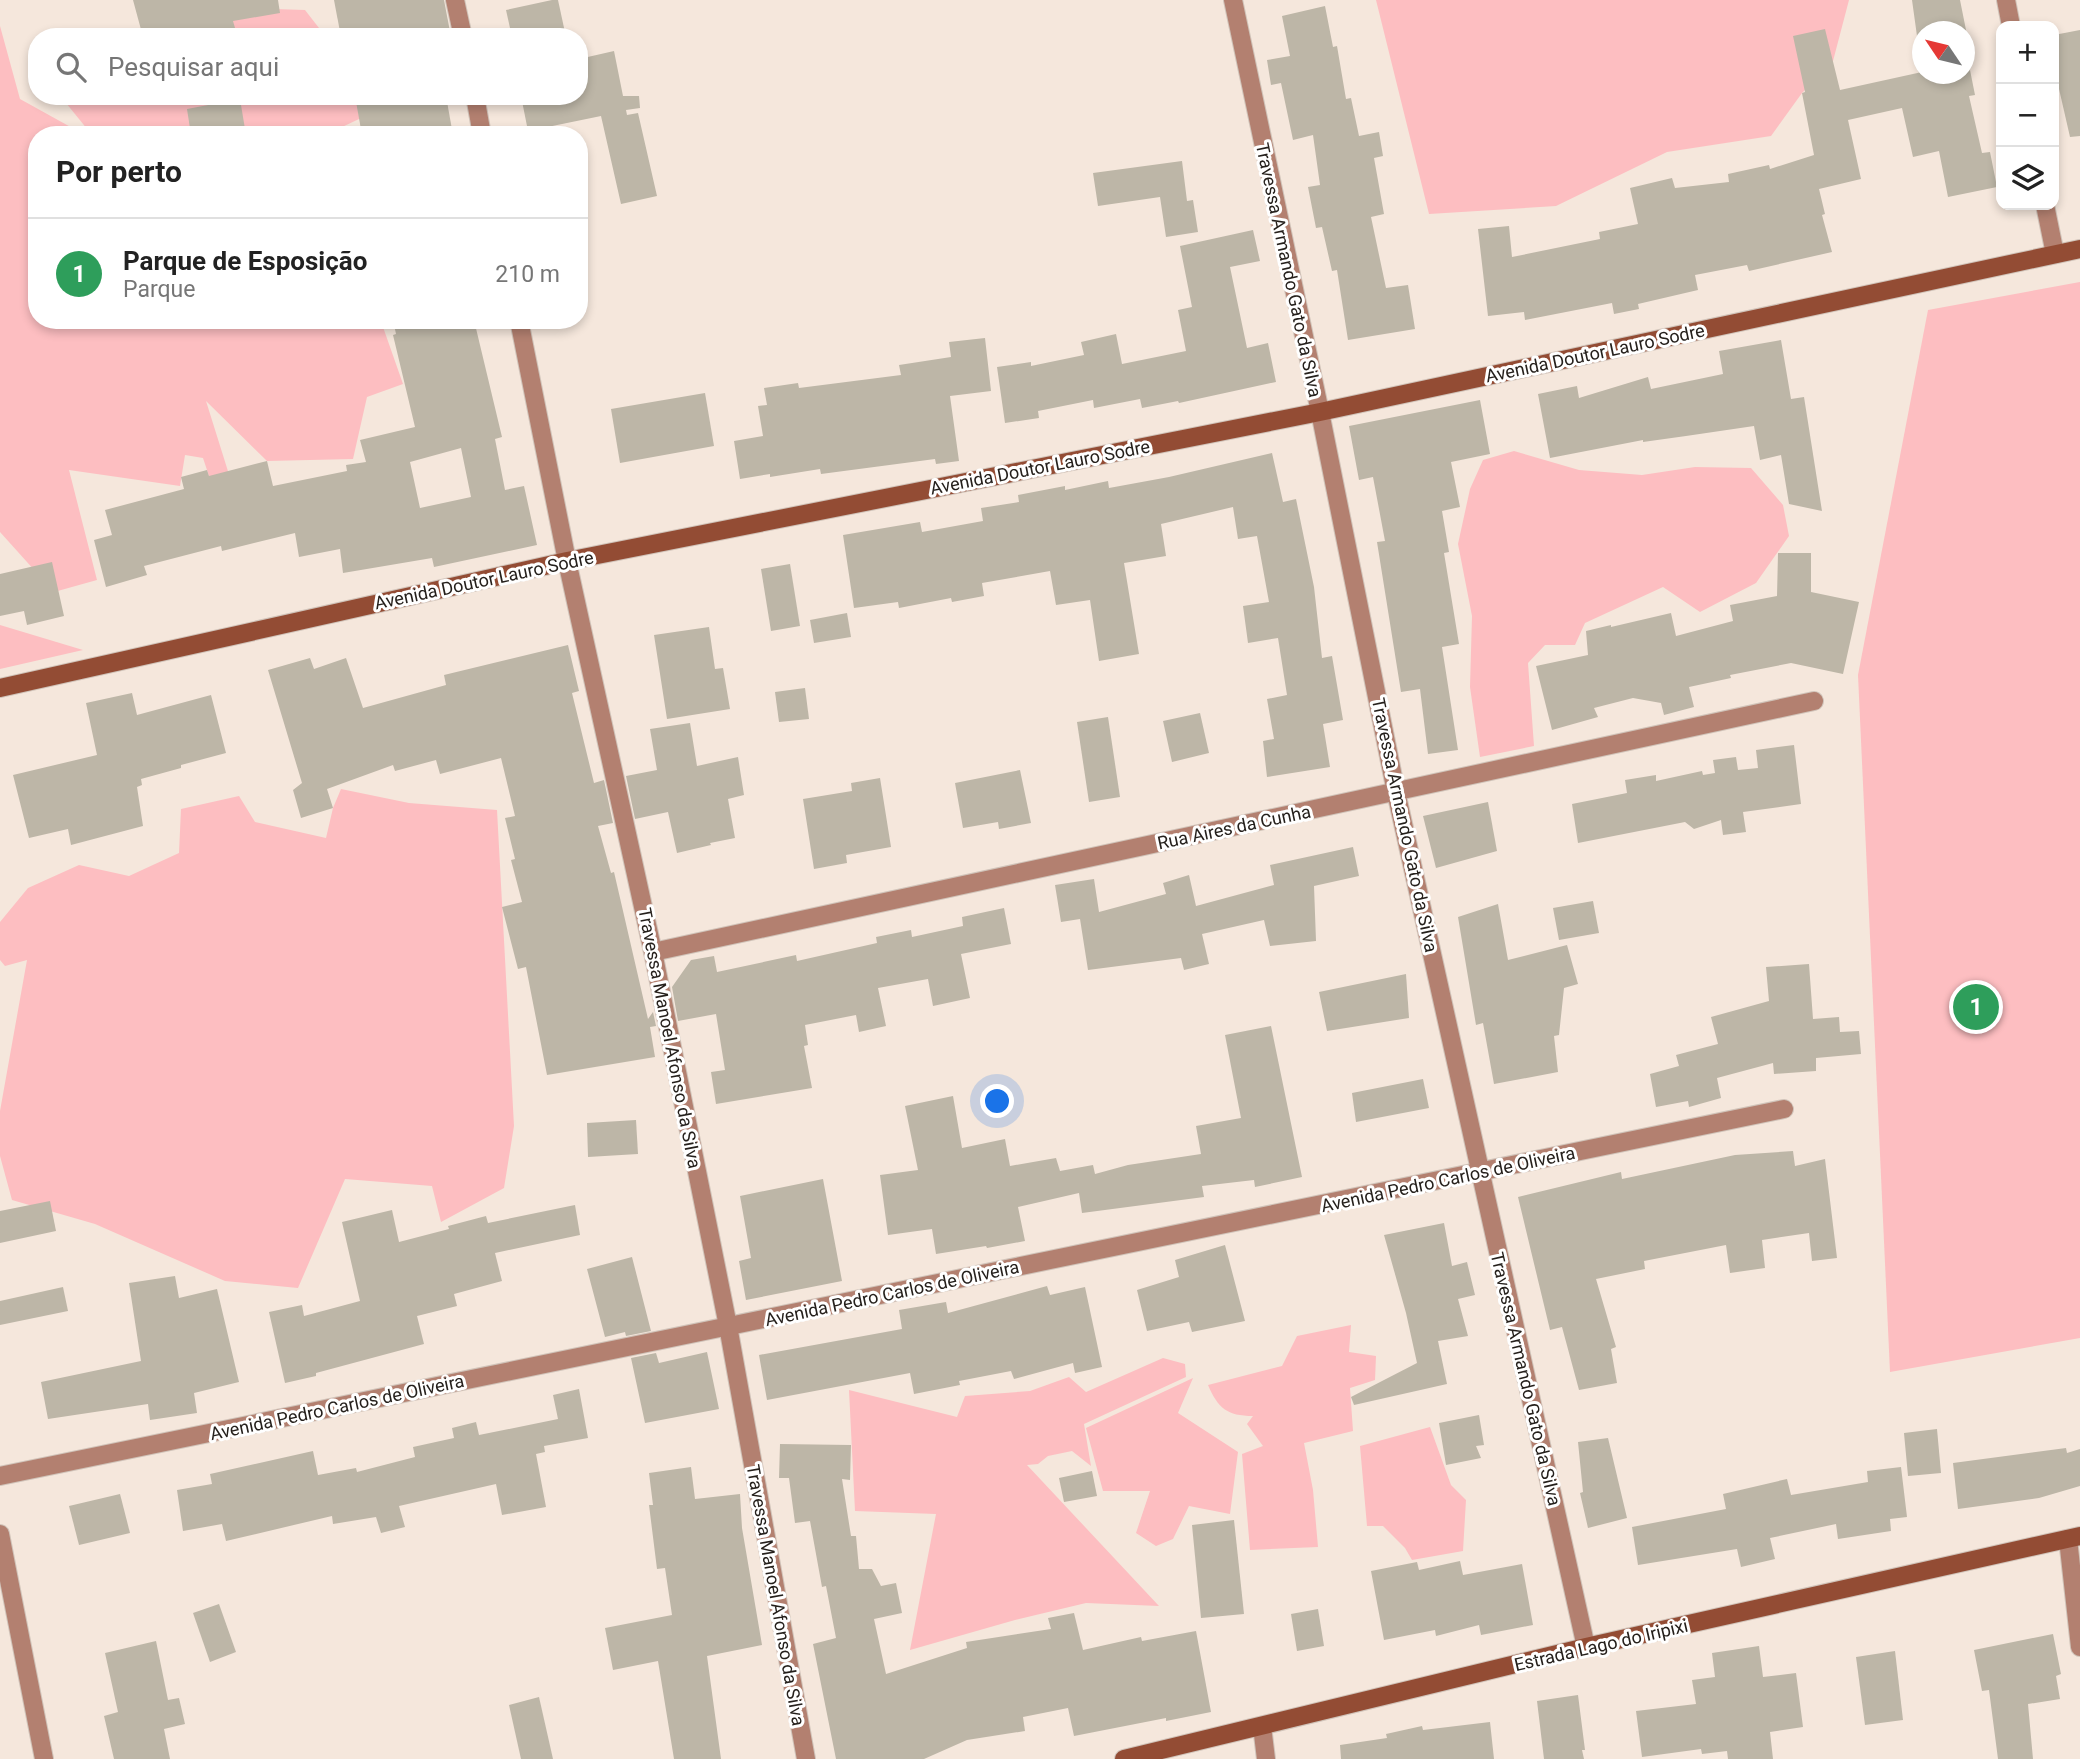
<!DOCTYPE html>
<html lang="pt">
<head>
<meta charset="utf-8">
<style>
  body { margin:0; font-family:Roboto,sans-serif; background:#f6f6f6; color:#222 }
  .controls { position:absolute; right:21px; top:21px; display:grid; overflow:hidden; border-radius:14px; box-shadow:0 4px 10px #0003 }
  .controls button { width:63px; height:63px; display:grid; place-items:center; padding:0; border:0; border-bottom:2px solid #e0e0e0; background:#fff; color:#222; font:35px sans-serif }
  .compass { position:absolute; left:1912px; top:21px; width:63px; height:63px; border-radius:50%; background:#fff; box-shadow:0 4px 10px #0003; rotate:305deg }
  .you { position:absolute; left:998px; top:1102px; width:24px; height:24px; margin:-18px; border:5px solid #fff; border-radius:50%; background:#1a73e8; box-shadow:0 0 0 10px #1a73e833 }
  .badge { display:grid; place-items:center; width:46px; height:46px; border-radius:50%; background:#b45309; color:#fff; font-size:23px; font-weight:700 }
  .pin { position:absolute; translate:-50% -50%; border:4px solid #fff; box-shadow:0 2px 7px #0006 }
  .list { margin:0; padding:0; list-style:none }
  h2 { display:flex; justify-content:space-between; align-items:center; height:91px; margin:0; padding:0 28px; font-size:30px }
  h2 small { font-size:23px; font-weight:400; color:#767676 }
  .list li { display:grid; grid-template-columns:46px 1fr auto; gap:21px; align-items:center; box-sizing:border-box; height:112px; padding:0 28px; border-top:2px solid #e0e0e0 }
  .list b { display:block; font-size:26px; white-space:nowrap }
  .list p { margin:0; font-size:23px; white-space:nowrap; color:#767676 }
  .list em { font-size:23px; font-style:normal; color:#767676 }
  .icon { flex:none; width:38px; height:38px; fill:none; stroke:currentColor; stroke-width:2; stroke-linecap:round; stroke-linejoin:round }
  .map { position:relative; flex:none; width:2080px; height:1759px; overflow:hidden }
  .search { position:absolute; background:#fff; box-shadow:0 4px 10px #0003; left:28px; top:28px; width:560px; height:77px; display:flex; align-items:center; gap:18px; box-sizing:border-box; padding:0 24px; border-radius:28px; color:#767676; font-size:26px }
  .panel { position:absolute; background:#fff; box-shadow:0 4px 10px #0003; left:28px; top:126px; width:560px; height:203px; border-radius:28px }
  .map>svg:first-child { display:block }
</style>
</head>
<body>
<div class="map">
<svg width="2080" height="1759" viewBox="0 0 2080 1759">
  <rect width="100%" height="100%" fill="#f5e7dc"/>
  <g fill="#fdbec1">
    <polygon points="203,0 274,9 305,10 326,37 147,37"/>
    <polygon points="1376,0 1849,0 1833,61 1802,93 1771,136 1667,152 1556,206 1429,214"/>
    <polygon points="0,26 20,99 85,135 37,135 37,320 384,320 383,327 403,384 367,397 353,459 267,461 206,401 237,500 219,506 203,458 185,455 180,486 69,470 97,580 54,592 0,532"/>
    <polygon points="75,96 405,96 406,97 325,135 92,135 66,103"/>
    <polygon points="2080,282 2080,1338 1890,1372 1858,675 1928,310"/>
    <polygon points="1514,451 1579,470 1642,475 1695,467 1751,468 1783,505 1789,536 1756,583 1700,612 1663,587 1585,623 1575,645 1545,645 1528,663 1534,746 1480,757 1470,687 1472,616 1458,544 1470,489 1483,460"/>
    <polygon points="0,625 83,650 0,669"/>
    <polygon points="341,789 409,803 497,810 514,1126 504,1188 441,1222 432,1186 345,1179 298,1288 225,1281 95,1224 12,1200 0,1156 0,1111 27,960 5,966 0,960 0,922 28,888 79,865 129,876 179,853 181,809 239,796 255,822 326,838 333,808"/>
    <path d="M1351,1325L1349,1352L1376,1356L1375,1380L1350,1388L1353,1431L1304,1443L1313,1490L1318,1547L1250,1550L1242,1454L1263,1446L1247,1424L1253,1416C1227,1416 1218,1408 1208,1385L1282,1366L1297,1336Z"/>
    <polygon points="1163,1358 1185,1364 1186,1377 1084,1424 1091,1466 1072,1451 1048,1456 1038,1464 1027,1465 1159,1606 1086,1603 1015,1620 910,1650 936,1514 855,1511 849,1390 957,1417 965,1396 1030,1391 1069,1377 1086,1392"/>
    <polygon points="1193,1378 1178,1413 1238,1452 1230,1514 1189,1506 1173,1539 1156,1546 1136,1533 1150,1491 1103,1491 1086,1428"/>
    <polygon points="1430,1427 1451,1485 1466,1500 1463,1551 1412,1560 1405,1548 1383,1526 1367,1526 1360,1446"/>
  </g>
  <g fill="#bdb6a7" fill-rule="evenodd">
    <polygon points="133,0 278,0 280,13 233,21 235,28 206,37 143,37"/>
    <polygon points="334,0 444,0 451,37 341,37"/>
    <polygon points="552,0 558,0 566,37 512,37 506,10"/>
    <path d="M1912,0H1960L1969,45H1965L1975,95L1969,96L1982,153L1990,152L1997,187L1948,197L1939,151L1913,157L1902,108L1848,120L1861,179L1819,189L1825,214L1822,215L1832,252L1749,271L1747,265L1695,275L1698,290L1638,304L1639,309L1614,314L1612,303L1525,320L1524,312L1488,316L1478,229L1509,226L1512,257L1600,239L1599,232L1638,224L1630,188L1672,178L1675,188L1729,182L1728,174L1769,165L1770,169L1814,155L1802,93L1805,92L1793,36L1825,29L1840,90L1922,72ZM1922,32H1964V74H1922Z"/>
    <polygon points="1325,6 1333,47 1337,46 1346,99 1351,98 1359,136 1379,132 1383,156 1374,158 1384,214 1371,217 1386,288 1408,285 1415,329 1348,340 1337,270 1332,271 1322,227 1316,228 1308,187 1320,185 1313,135 1293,140 1281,83 1271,85 1267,60 1290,56 1282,16"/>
    <polygon points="2080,30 2080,136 2070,137 2054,67 2054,35"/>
    <polygon points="614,51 623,96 639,96 640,108 626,110 627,115 638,113 657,196 621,204 601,116 528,131 521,96 579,96 579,59"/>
    <polygon points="355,96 446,96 453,135 362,135"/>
    <polygon points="240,99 246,135 191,135 187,109"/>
    <polygon points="1182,161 1187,201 1193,200 1198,232 1166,237 1160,197 1098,206 1093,173"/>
    <polygon points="1253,230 1260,261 1230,267 1247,348 1268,343 1276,382 1179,403 1178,401 1142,408 1140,399 1094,408 1093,400 1038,411 1039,418 1005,423 997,367 1031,362 1031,366 1084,355 1081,342 1116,334 1122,364 1186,351 1178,310 1192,307 1180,246"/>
    <path d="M393,320H474L502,437L495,439L505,490L524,486L537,545L434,567L432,558L343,573L340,549L299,557L295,533L222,551L221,546L144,566L147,575L106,587L94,540L112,535L105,510L184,489L181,477L207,470L209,476L267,461L273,486L347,471L346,465L366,462L360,440L415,427L393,335L396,334ZM461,448L471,497L420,508L410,462Z"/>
    <polygon points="985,338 991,391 950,396 959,461 936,464 935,459 821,474 820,469 770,477 770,474 740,479 734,441 763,436 758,406 767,405 764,388 798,383 799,388 901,375 899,365 951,357 949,342"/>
    <polygon points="1781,340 1791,399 1804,397 1822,511 1789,504 1781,455 1760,460 1754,426 1686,436 1643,442 1643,440 1550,458 1538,394 1577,386 1579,398 1648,377 1651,389 1723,374 1719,351"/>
    <polygon points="705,393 714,446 620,463 611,409"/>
    <polygon points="1480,400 1490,454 1451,462 1460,507 1442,511 1449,552 1444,553 1459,644 1442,647 1458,750 1428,754 1420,689 1401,692 1377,542 1385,541 1373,477 1359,480 1349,426"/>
    <polygon points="1272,453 1283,502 1296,499 1314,587 1322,658 1332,656 1343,720 1323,724 1330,767 1267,777 1263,741 1274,739 1267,699 1287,695 1278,638 1248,643 1243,606 1269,602 1257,536 1238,539 1233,507 1161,524 1166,556 1124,563 1139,654 1099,661 1090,600 1056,605 1050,571 982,583 984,596 952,602 951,598 899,608 898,602 854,608 843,535 920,522 922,532 983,521 981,508 1019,502 1018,495 1065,486 1065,490 1108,481 1109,488 1169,477"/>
    <polygon points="1778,553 1811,553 1811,592 1859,602 1843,674 1791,663 1730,675 1731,678 1689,687 1694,707 1664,715 1661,703 1633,698 1594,708 1598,717 1552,730 1536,666 1588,655 1586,631 1611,625 1611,627 1671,613 1676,636 1733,621 1730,605 1777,596"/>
    <polygon points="52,562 64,616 27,625 24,611 0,616 0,574"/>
    <polygon points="790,564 800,626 771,631 761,569"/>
    <polygon points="847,613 851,637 814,643 810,620"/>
    <polygon points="709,627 715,669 723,668 730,709 667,719 654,635"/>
    <polygon points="568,645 579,691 572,693 594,783 604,780 613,823 598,826 611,873 614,872 648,1019 653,1012 656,1026 650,1027 655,1057 547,1075 526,967 518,969 502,907 522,902 511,860 515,859 505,818 515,816 501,758 440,774 436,760 395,771 393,765 327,789 333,808 301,818 293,790 302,783 268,670 310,658 314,669 346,658 363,708 446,685 444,675"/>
    <polygon points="805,688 809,719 779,722 775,692"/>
    <polygon points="132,693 137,715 211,695 226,753 181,765 181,768 141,779 142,785 137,787 143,826 71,845 68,829 29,838 13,775 97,755 86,703"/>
    <polygon points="1200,713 1209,753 1172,762 1163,721"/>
    <polygon points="1108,717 1120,797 1089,802 1077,722"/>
    <polygon points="690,723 697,766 738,757 744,795 728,799 735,838 710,843 711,845 677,853 668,812 635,819 626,776 657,770 650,729"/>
    <polygon points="1794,745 1801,804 1743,812 1746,832 1723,835 1721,820 1694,829 1685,822 1578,843 1572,804 1627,793 1625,780 1656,775 1656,781 1702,771 1703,775 1715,773 1713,760 1736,757 1738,770 1758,768 1756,750"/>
    <polygon points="1020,770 1031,823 999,829 998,822 963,828 955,783"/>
    <polygon points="880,778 891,847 846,855 847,863 814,869 803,799 852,791 851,783"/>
    <polygon points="1488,802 1497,851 1436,868 1423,816"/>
    <polygon points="1353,847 1359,876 1314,886 1316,941 1270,946 1264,920 1202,934 1209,964 1184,970 1181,958 1088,970 1080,919 1061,922 1055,885 1094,879 1099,912 1166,894 1163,883 1189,875 1196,906 1274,885 1270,865"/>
    <polygon points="1593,901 1599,933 1559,940 1553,908"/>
    <polygon points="1498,904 1508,960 1567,945 1578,984 1564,988 1559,1035 1554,1036 1558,1072 1494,1084 1483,1023 1476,1025 1458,917"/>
    <polygon points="1004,908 1011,944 961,954 970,998 933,1006 928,979 878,988 886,1026 859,1032 856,1015 805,1025 808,1045 804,1046 812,1088 716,1104 711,1072 725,1070 716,1014 678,1021 672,987 691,960 714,956 717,972 796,955 797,961 877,943 876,937 911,930 912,937 963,926 962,917"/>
    <polygon points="1809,964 1813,1019 1839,1017 1840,1032 1859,1031 1861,1054 1816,1058 1816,1071 1774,1074 1773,1063 1717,1078 1721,1098 1689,1107 1688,1101 1656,1107 1650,1074 1679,1066 1676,1055 1718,1044 1711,1017 1769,1001 1766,967"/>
    <polygon points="1406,974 1409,1018 1327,1031 1319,992"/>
    <polygon points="1271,1026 1302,1177 1255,1187 1254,1180 1202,1186 1204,1197 1082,1213 1079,1193 1018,1207 1025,1241 987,1248 986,1246 936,1254 932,1229 888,1235 880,1175 918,1170 905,1106 953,1096 962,1148 1005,1139 1010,1166 1056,1158 1060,1171 1093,1165 1095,1174 1128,1165 1201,1154 1196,1126 1241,1118 1225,1035"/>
    <polygon points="1423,1079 1429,1108 1356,1122 1352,1093"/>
    <polygon points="636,1120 638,1154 588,1157 587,1123"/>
    <polygon points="1793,1151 1795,1166 1825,1159 1837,1258 1812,1261 1809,1233 1762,1240 1765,1268 1730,1273 1726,1245 1644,1261 1645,1269 1596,1279 1616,1347 1611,1349 1617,1383 1579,1390 1562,1327 1550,1330 1518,1197 1621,1172 1622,1179 1735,1155"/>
    <polygon points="823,1179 842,1281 746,1300 739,1261 751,1258 740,1196"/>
    <polygon points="50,1201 56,1231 0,1243 0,1211"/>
    <polygon points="575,1205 580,1235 495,1253 502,1281 454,1294 457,1306 417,1316 424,1344 316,1373 316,1376 285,1383 269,1312 302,1305 304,1316 360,1301 342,1222 392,1210 399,1242 449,1229 448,1226 486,1216 488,1223"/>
    <polygon points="1444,1223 1452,1266 1467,1262 1475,1295 1458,1299 1468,1336 1438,1341 1447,1384 1354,1405 1351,1397 1417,1363 1406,1313 1384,1235"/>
    <polygon points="1225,1245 1245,1321 1192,1332 1189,1322 1147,1331 1137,1290 1179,1277 1175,1260"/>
    <polygon points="632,1257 651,1331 626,1336 625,1332 605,1337 587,1269"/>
    <polygon points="175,1276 179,1298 217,1289 239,1382 194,1393 197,1413 150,1420 148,1404 48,1419 41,1382 141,1361 129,1283"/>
    <polygon points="1047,1286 1050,1295 1085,1287 1102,1367 1075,1373 1073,1363 1014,1379 1011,1371 959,1381 960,1385 914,1394 910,1373 767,1400 759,1355 902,1329 899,1310 946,1302 948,1313"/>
    <polygon points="63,1287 68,1311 0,1325 0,1301"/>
    <polygon points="707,1352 719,1409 645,1423 631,1358 656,1353 659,1363"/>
    <polygon points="579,1389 588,1438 544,1446 545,1452 536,1454 546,1507 502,1515 496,1484 399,1506 405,1527 381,1533 376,1517 333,1524 332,1516 226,1541 222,1524 183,1531 177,1490 212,1484 210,1474 313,1451 318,1475 356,1468 357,1472 415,1457 413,1447 454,1438 452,1428 476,1422 479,1435 558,1419 553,1395"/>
    <polygon points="1479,1415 1484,1445 1476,1446 1481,1458 1446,1465 1439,1423"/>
    <polygon points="1937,1429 1941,1473 1908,1476 1904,1433"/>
    <polygon points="1608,1438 1627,1518 1588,1528 1580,1493 1583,1492 1578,1442"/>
    <polygon points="780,1444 851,1445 850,1480 842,1479 851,1536 856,1536 859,1569 872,1569 881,1586 896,1583 902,1613 874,1619 886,1674 967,1648 966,1642 1051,1629 1048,1618 1074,1613 1083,1650 1141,1637 1142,1641 1196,1631 1211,1712 1166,1721 1166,1718 1074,1736 1068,1708 1023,1717 1025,1731 967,1740 924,1759 836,1759 813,1644 836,1638 826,1586 822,1587 810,1521 795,1523 789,1478 779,1478"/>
    <polygon points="2066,1448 2067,1453 2080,1449 2080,1486 2039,1498 1958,1509 1953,1463"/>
    <polygon points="691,1467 695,1499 740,1494 742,1528 762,1645 707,1656 721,1759 674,1759 658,1661 613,1670 605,1628 672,1615 665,1568 657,1569 649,1505 653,1505 649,1473"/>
    <polygon points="1901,1467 1907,1517 1890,1519 1891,1531 1838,1539 1836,1524 1770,1538 1775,1559 1741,1567 1737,1549 1638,1565 1632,1527 1726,1509 1723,1494 1787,1479 1791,1495 1868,1482 1867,1471"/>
    <polygon points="1092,1471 1097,1496 1064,1502 1059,1478"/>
    <polygon points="120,1494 130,1533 79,1545 69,1506"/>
    <polygon points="1234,1520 1244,1614 1201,1618 1192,1525"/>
    <polygon points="1460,1561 1463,1575 1522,1564 1533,1625 1481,1635 1479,1625 1436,1636 1435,1630 1384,1640 1371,1571 1417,1562 1419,1570"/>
    <polygon points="219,1604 236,1652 210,1662 193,1613"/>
    <polygon points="1318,1609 1324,1646 1297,1651 1291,1614"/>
    <polygon points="2053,1634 2061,1674 2056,1676 2060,1699 2028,1704 2033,1759 1998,1759 1989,1690 1982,1691 1974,1650"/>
    <polygon points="156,1641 168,1700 179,1698 185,1724 164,1729 170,1759 114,1759 104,1716 118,1712 105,1653"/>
    <polygon points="1759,1646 1763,1677 1796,1673 1803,1727 1770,1732 1773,1759 1728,1759 1727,1751 1702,1754 1701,1749 1642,1757 1636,1711 1696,1704 1692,1680 1715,1677 1712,1653"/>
    <polygon points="1895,1651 1903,1720 1865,1725 1856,1657"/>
    <polygon points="1578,1695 1585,1750 1582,1750 1584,1759 1544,1759 1537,1701"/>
    <polygon points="539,1697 553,1759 521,1759 509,1705"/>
    <polygon points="1490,1722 1494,1759 1341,1759 1340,1745 1387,1738 1386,1734 1422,1726 1423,1730"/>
  </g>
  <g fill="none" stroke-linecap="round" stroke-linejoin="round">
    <g stroke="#d0c3b9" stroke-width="20">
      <g id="street">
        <polyline points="455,0 463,37"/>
        <polyline points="1233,0 1320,412 1396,792 1586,1647"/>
        <polyline points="2006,0 2011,26"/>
        <polyline points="475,96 482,135"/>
        <polyline points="2045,205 2055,254"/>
        <polyline points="519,320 567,561 653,952 728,1326 806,1759"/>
        <polyline points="653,952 1814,701"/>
        <polyline points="0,1476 1784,1109"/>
        <polyline points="0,1534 44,1759"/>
        <polyline points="2068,1539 2080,1647"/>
        <polyline points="1262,1726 1266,1759"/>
      </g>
    </g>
    <g stroke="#d0c3b9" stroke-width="20">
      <g id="secondary">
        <polyline points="0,688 567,561 1320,412 2080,249"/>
        <polyline points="1124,1759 1586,1647 2080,1536"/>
      </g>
    </g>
    <use href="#street" stroke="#b38070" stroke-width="18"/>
    <use href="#secondary" stroke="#934c34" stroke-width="18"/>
  </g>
  <g text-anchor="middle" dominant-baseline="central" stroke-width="6" stroke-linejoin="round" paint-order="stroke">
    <g font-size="18" fill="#25201c" stroke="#fff">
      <text transform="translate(1289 270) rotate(78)">Travessa Armando Gato da Silva</text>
      <text transform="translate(1595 353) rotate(-12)">Avenida Doutor Lauro Sodre</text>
      <text transform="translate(1040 467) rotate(-11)">Avenida Doutor Lauro Sodre</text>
      <text transform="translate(484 580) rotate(-12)">Avenida Doutor Lauro Sodre</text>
      <text transform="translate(1405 825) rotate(78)">Travessa Armando Gato da Silva</text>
      <text transform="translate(1234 827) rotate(-12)">Rua Aires da Cunha</text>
      <text transform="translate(670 1038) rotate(79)">Travessa Manoel Afonso da Silva</text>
      <text transform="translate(1448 1179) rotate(-12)">Avenida Pedro Carlos de Oliveira</text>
      <text transform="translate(892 1293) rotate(-12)">Avenida Pedro Carlos de Oliveira</text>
      <text transform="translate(1526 1379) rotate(77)">Travessa Armando Gato da Silva</text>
      <text transform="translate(337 1407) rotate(-12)">Avenida Pedro Carlos de Oliveira</text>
      <text transform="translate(776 1595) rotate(80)">Travessa Manoel Afonso da Silva</text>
      <text transform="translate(1601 1645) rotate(-13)">Estrada Lago do Iripixi</text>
    </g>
  </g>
</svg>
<div class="controls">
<button>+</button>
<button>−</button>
<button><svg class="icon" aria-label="layers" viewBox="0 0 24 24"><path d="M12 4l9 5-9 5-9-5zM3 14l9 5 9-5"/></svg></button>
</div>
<svg class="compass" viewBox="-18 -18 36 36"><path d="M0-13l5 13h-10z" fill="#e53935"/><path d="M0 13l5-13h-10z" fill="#767676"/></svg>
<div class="you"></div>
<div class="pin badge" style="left:1976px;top:1007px;background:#2e9e5b">1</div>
<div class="search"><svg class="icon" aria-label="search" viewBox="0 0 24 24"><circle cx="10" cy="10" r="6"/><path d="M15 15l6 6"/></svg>Pesquisar aqui</div>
<section class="panel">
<h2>Por perto<small></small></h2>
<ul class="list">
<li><span class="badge" style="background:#2e9e5b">1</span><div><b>Parque de Esposição</b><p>Parque</p></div><em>210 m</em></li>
</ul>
</section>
</div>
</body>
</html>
